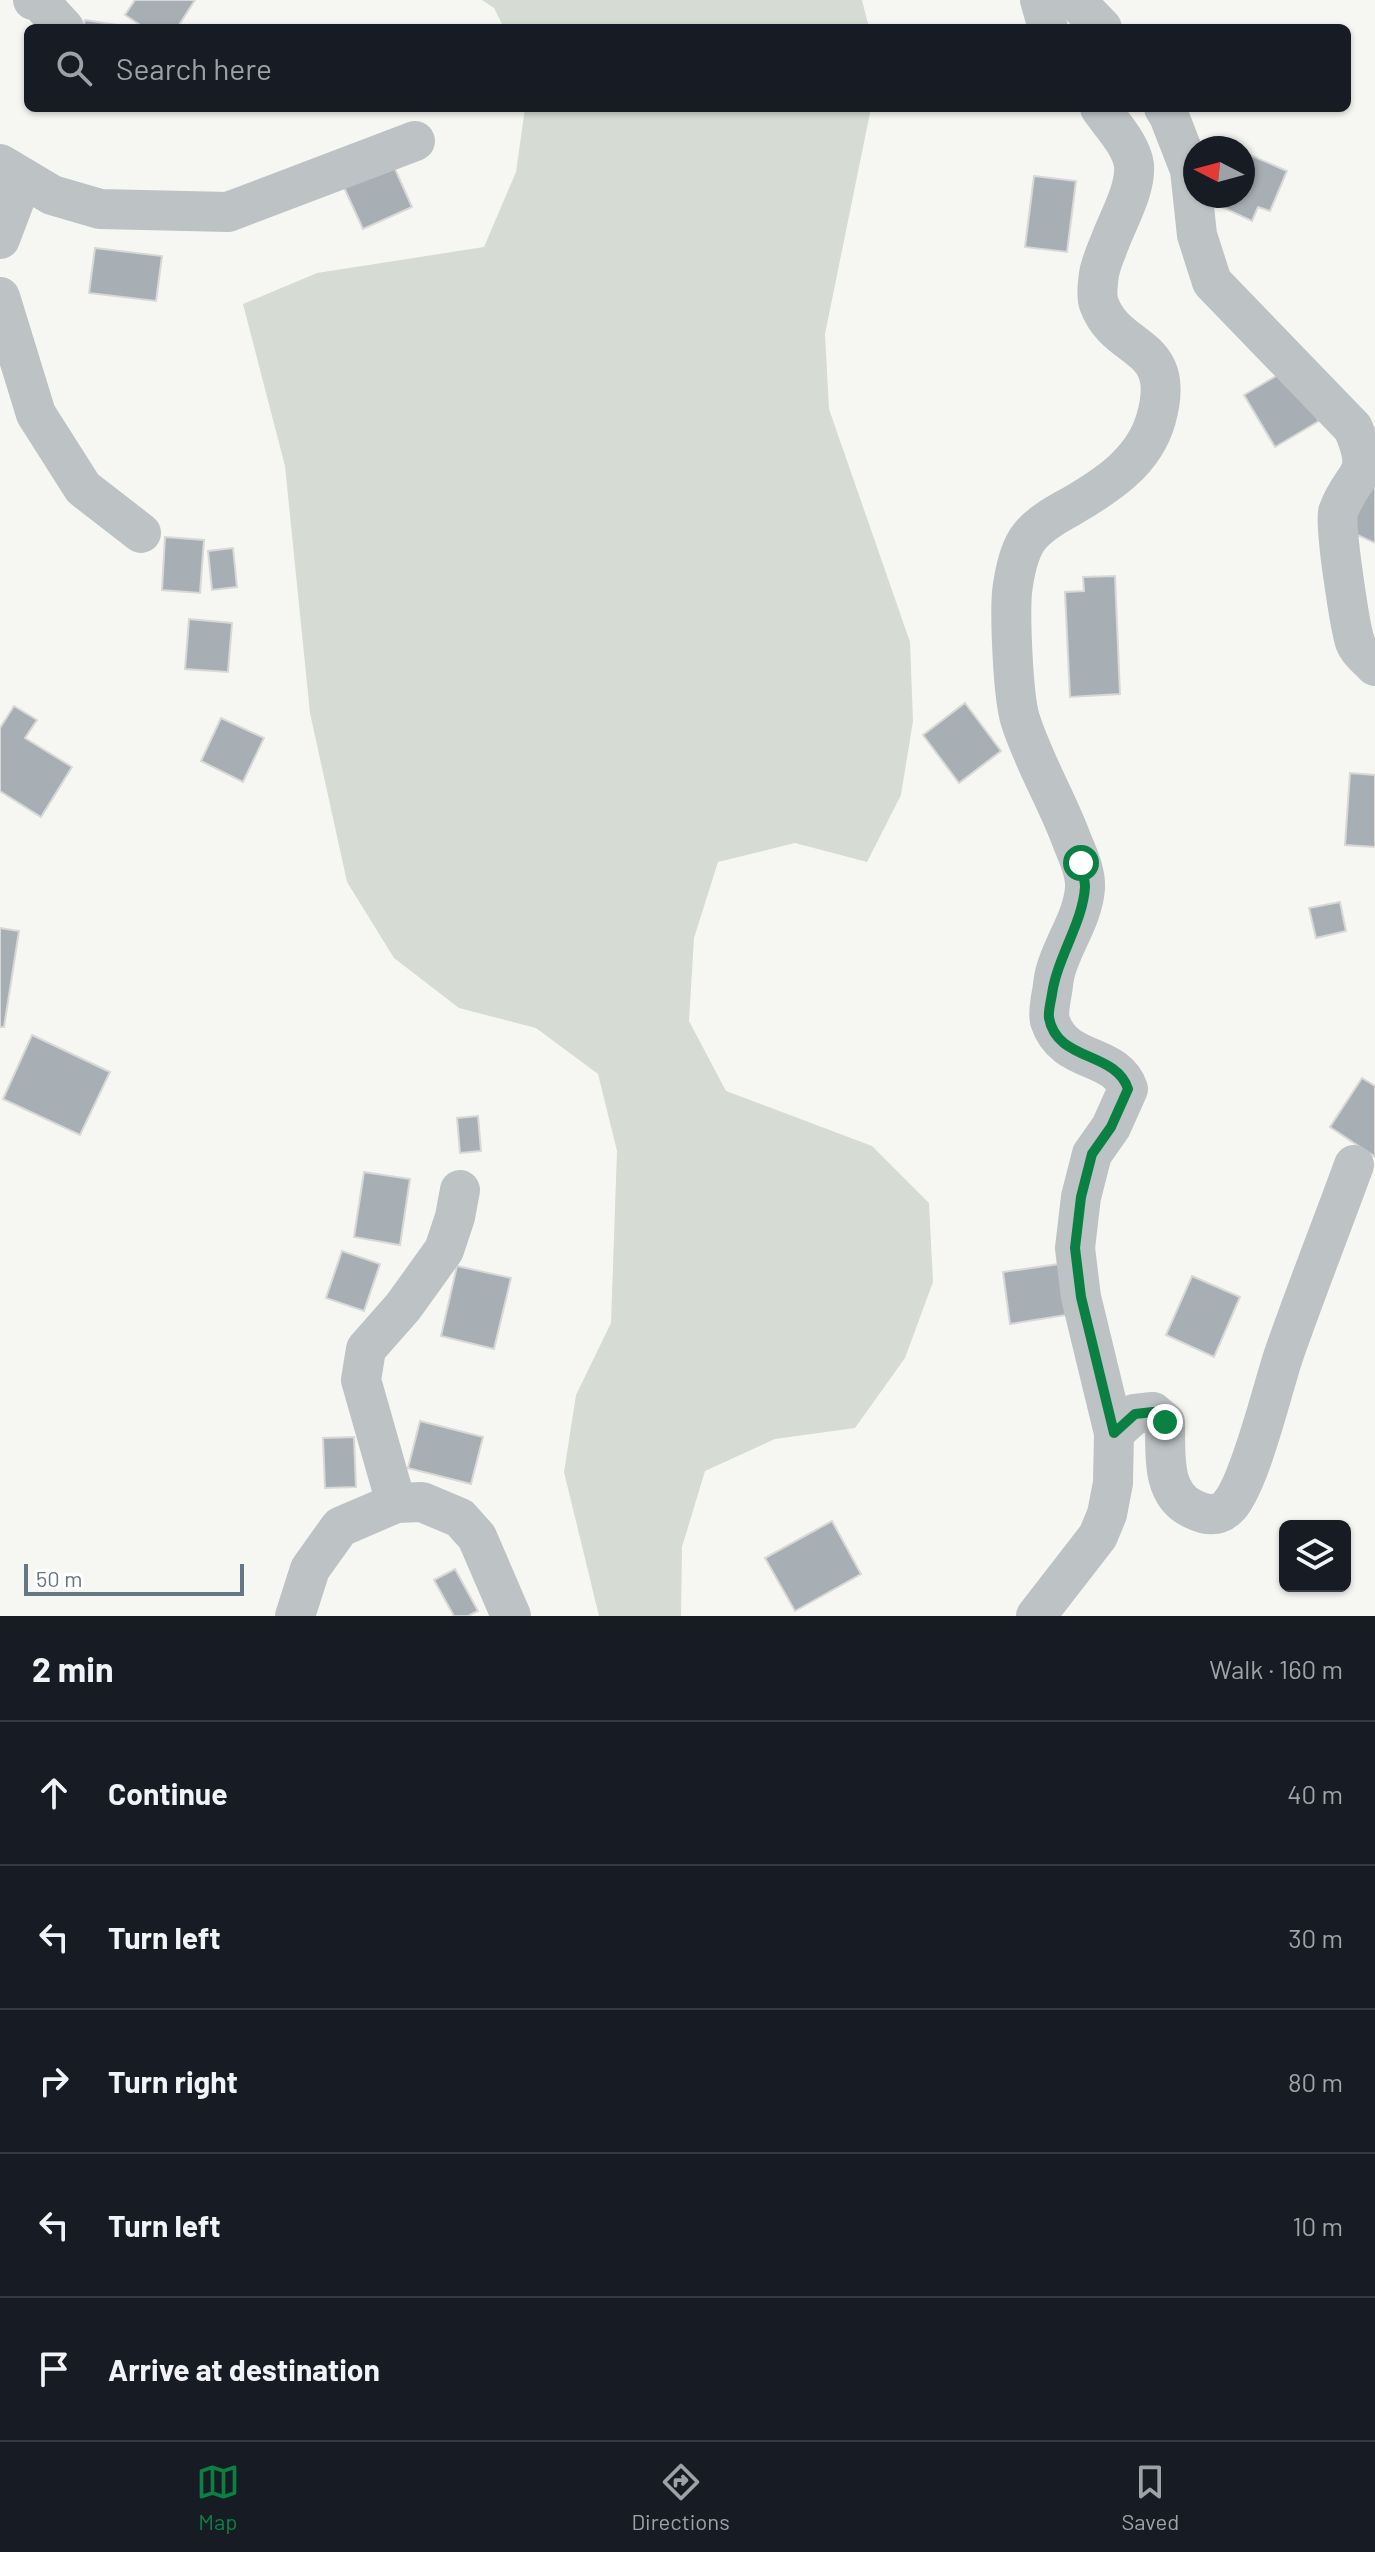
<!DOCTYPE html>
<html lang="en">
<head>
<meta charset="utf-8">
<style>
  body { margin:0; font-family:Barlow,sans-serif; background:#242831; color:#f1f3f6 }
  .controls { position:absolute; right:24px; bottom:24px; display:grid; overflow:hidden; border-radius:12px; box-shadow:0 2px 6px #0004 }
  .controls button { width:72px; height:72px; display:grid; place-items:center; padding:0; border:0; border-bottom:2px solid #363941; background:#171b24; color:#f1f3f6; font:40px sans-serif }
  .compass { position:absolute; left:1183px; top:136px; width:72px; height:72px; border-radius:50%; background:#171b24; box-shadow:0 2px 6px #0004; rotate:276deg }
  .scale { position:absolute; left:24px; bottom:20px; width:220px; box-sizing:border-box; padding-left:8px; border:4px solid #677683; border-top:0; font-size:22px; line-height:28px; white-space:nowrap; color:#677683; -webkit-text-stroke:6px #fff; paint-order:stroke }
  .stop { position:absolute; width:24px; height:24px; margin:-18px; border:6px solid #0b8043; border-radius:50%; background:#fff }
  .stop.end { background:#0b8043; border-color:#fff; box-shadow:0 2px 8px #0008 }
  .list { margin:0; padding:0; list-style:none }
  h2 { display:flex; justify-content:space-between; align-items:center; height:104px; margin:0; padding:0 32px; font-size:34px }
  h2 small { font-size:26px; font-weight:400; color:#9ea1a6 }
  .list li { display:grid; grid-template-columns:52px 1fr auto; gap:24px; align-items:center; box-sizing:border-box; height:144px; padding:0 32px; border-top:2px solid #363941 }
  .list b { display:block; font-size:30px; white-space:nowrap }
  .list em { font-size:26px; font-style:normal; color:#9ea1a6 }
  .icon { flex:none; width:44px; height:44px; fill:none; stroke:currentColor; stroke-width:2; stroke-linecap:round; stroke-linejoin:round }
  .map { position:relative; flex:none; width:1375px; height:1616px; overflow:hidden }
  .search { position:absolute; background:#171b24; box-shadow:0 2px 6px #0004; left:24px; right:24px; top:24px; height:88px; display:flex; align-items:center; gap:20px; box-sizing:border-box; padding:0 28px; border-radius:12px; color:#9ea1a6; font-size:30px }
  .sheet { height:824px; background:#171b24 }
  nav { display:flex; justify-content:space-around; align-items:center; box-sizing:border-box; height:112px; border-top:2px solid #363941; background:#171b24; font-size:22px; color:#9ea1a6 }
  nav a { display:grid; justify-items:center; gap:4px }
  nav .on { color:#0b8043 }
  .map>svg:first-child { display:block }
</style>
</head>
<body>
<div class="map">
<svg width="1375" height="1616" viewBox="0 0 1375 1616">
  <rect width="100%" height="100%" fill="#f6f7f3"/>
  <g fill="#d6dbd3">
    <polygon points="482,0 862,0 869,28 504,28 494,8"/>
    <polygon points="525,108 871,108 825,334 829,409 910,642 913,721 901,795 867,862 795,843 718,862 694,938 689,1021 726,1091 872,1146 929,1203 933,1282 905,1358 855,1428 775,1439 705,1471 682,1547 681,1616 599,1616 564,1472 576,1395 611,1323 617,1151 598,1074 536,1028 459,1008 394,958 347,882 310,713 285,466 243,304 317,273 484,247 516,172"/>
  </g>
  <g fill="#a7afb4" stroke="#d8d8d6" stroke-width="2">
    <polygon points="135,0 195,0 177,28 145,28 125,15"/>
    <polygon points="85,20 136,28 83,28"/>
    <polygon points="1243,152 1287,171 1270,211 1258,207 1252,221 1211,202 1214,196 1243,196"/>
    <polygon points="391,160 412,207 363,229 342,183"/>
    <polygon points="1034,176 1076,181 1067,252 1025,247"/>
    <polygon points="95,248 162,256 156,301 89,293"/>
    <polygon points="1288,369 1319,421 1275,447 1244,395"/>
    <polygon points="1375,472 1375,543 1349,531"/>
    <polygon points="165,537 204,540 200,593 162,590"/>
    <polygon points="233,548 237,587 212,590 208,551"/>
    <polygon points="1115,576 1120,694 1070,697 1065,592 1084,591 1083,577"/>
    <polygon points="189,619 232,623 228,672 185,669"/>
    <polygon points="965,703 1001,751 959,783 923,735"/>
    <polygon points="14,706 37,720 25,738 72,767 41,817 0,791 0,728"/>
    <polygon points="221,718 264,738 243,782 201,761"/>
    <polygon points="1350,773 1375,775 1375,847 1345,845"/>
    <polygon points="1340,902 1346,931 1316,938 1309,908"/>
    <polygon points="0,928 19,931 4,1027 0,1027"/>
    <polygon points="32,1035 110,1072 80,1135 3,1099"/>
    <polygon points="1362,1078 1375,1086 1375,1157 1330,1127"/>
    <polygon points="478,1116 481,1151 460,1153 457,1118"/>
    <polygon points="364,1172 410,1179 400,1245 354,1237"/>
    <polygon points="342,1251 380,1264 364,1311 326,1298"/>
    <polygon points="1059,1264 1066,1315 1010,1324 1003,1272"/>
    <polygon points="457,1266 511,1278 494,1349 441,1336"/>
    <polygon points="1192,1276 1240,1297 1214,1357 1166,1335"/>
    <polygon points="420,1421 483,1437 471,1484 408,1468"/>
    <polygon points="354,1437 356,1487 325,1488 323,1438"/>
    <polygon points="832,1521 861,1574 795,1611 765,1558"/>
    <polygon points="455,1569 478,1611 468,1616 454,1616 434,1580"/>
  </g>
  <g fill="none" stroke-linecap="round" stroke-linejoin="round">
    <g stroke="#bdc2c5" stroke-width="40">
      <polyline points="33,0 40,2 64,28"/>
      <polyline points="1040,0 1048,28"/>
      <polyline points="1075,0 1102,28"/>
      <path d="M1164,108L1169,116L1190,170L1197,235L1212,282L1353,428C1375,480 1353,470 1338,512C1334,523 1350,627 1355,642C1358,651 1369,659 1375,666"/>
      <polyline points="0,164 52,195 100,209 228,212 415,141"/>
      <polyline points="0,239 23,178"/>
      <polyline points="0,297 36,414 83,488 141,533"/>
      <path d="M1114,1433L1135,1414L1153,1412L1165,1422C1166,1452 1160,1494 1193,1509C1205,1515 1217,1517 1227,1508C1249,1489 1273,1386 1284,1354C1306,1291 1331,1228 1354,1165"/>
      <polyline points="396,1503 361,1380 366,1349 403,1307 444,1250 455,1217 460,1190"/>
      <polyline points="295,1616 310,1569 340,1527 396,1503 422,1502 460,1518 477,1537 511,1616"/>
      <path d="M1036,1616L1098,1536L1107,1514L1113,1483L1114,1433L1081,1297L1075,1248L1081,1197L1092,1154L1111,1127L1128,1089C1116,1052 1064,1065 1050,1021C1048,1013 1050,1005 1051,997C1053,989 1053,981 1055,973C1062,945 1083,918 1085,888C1086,872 1078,856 1072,841C1057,800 1033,761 1020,719C1013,695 1010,618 1012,592C1014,576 1018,554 1027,540C1036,526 1055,515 1070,507C1106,486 1144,462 1156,419C1178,341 1117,354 1099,304C1096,296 1098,282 1099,274C1101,262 1107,250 1111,239C1119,218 1136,189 1134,165C1131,144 1111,124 1100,108"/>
    </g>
  </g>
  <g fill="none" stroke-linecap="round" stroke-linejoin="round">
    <path stroke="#0b8043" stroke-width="10" d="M1081,863C1082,871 1085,880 1085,887C1083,922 1057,958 1052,994C1051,1001 1048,1011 1049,1018C1057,1062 1116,1051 1128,1089L1111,1127L1092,1154L1081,1197L1075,1248L1081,1297L1114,1433L1135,1414L1153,1412L1165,1422"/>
  </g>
</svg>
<div class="controls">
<button><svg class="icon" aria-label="layers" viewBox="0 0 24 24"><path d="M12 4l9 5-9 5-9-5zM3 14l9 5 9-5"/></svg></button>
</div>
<svg class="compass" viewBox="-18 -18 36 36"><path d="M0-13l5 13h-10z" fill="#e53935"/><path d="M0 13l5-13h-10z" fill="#9ea1a6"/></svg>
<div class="scale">50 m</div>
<div class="stop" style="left:1081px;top:863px"></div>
<div class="stop end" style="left:1165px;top:1422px"></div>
<div class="search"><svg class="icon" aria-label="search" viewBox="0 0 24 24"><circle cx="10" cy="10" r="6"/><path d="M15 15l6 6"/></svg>Search here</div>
</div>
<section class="sheet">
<h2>2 min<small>Walk · 160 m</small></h2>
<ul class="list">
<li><svg class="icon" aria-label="ahead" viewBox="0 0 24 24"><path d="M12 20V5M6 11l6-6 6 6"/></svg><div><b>Continue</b></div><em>40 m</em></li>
<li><svg class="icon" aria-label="left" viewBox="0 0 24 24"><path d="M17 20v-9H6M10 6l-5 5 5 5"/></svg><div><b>Turn left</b></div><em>30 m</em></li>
<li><svg class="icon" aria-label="right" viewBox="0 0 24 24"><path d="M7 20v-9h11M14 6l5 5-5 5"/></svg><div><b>Turn right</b></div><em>80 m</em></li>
<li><svg class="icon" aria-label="left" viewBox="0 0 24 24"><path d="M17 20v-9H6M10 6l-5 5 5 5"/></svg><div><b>Turn left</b></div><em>10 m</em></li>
<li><svg class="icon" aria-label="arrive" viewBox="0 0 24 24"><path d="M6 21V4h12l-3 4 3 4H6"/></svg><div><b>Arrive at destination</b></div></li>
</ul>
</section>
<nav>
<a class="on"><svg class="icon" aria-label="map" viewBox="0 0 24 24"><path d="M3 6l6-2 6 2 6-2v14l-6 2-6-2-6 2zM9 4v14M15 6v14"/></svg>Map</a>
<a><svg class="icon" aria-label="directions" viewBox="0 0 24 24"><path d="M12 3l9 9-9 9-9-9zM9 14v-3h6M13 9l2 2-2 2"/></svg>Directions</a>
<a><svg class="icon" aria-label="saved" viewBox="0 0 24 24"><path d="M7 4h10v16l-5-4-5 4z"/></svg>Saved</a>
</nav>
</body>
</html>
